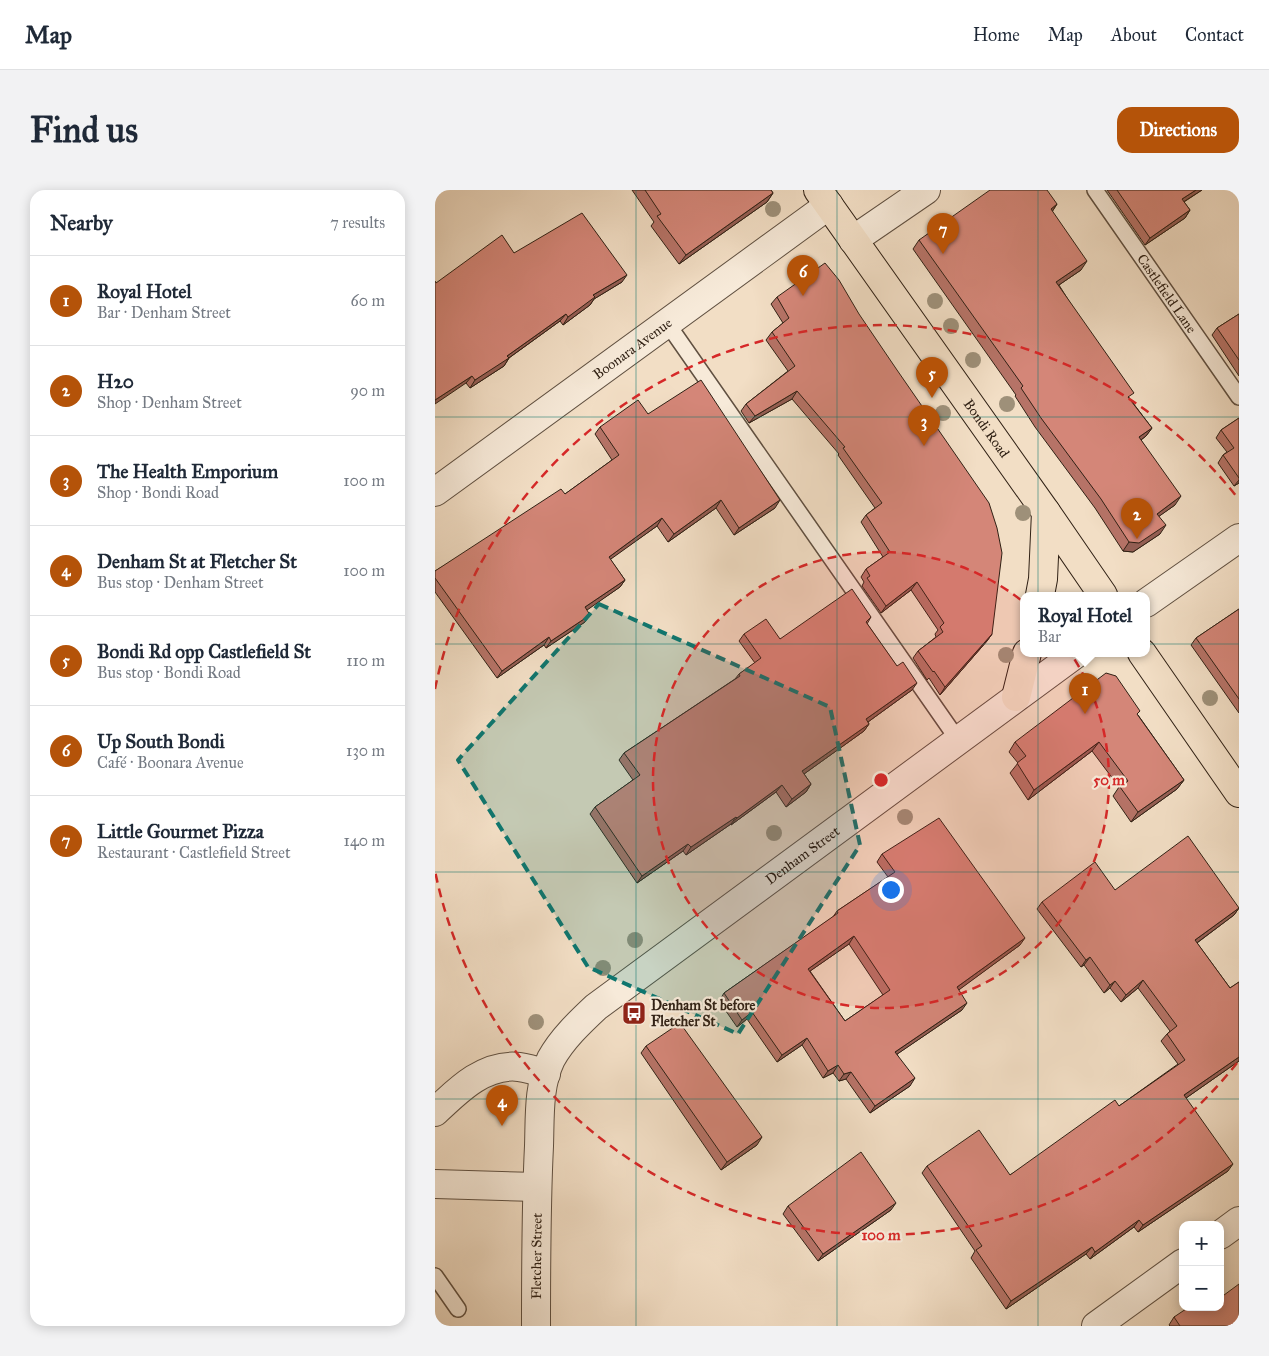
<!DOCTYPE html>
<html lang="en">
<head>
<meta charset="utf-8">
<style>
  body { margin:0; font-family:"IM FELL Great Primer",serif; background:#f2f2f3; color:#1f2937 }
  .controls { position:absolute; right:15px; bottom:15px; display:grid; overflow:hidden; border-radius:10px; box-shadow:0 2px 12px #0003 }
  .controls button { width:45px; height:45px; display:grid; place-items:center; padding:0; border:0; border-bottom:1px solid #e0e1e3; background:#fff; color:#1f2937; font:25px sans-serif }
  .you { position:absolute; left:455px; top:699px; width:18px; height:18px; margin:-12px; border:4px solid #fff; border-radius:50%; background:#1a73e8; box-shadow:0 0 0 8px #1a73e833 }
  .badge { display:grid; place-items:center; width:32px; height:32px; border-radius:50%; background:#b45309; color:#fff; font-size:16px; font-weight:700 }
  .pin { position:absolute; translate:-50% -41px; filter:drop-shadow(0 1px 2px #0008) }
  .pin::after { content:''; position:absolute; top:26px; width:18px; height:15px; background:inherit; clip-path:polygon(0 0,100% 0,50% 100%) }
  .popup { position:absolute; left:585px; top:402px; width:130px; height:65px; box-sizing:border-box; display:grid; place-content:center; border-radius:10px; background:#fff; filter:drop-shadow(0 1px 4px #0005); font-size:16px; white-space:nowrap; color:#747a83 }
  .popup b { font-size:19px; color:#1f2937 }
  .popup::after { content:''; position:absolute; left:50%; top:100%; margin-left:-10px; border:10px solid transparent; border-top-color:#fff }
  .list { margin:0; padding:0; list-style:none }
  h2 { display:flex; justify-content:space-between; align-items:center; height:65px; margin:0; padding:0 20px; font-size:21px }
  h2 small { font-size:16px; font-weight:400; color:#747a83 }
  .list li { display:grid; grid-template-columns:32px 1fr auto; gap:15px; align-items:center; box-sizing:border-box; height:90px; padding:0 20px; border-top:1px solid #e0e1e3 }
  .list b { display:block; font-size:19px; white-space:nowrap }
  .list p { margin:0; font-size:16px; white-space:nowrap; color:#747a83 }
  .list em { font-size:16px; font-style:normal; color:#747a83 }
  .map { position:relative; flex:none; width:804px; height:1136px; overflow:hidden; border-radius:15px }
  header { display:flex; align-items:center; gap:30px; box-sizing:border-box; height:70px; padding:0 25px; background:#fff; border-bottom:1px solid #e0e1e3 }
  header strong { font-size:24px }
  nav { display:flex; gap:28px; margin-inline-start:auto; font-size:18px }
  .intro { display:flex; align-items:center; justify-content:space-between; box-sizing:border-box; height:120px; padding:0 30px }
  h1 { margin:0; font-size:35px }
  .button { padding:12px 22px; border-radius:15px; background:#b45309; color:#fff; font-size:18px; font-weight:700 }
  main { display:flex; gap:30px; padding:0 30px }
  aside { flex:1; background:#fff; border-radius:15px; box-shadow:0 2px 12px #0003 }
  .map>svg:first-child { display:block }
</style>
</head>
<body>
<header>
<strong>Map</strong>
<nav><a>Home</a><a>Map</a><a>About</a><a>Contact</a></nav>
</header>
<div class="intro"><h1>Find us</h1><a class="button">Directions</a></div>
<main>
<aside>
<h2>Nearby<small>7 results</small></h2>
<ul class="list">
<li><span class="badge">1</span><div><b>Royal Hotel</b><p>Bar · Denham Street</p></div><em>60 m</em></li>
<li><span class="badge">2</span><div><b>H20</b><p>Shop · Denham Street</p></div><em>90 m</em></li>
<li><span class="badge">3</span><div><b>The Health Emporium</b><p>Shop · Bondi Road</p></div><em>100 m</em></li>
<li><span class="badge">4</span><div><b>Denham St at Fletcher St</b><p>Bus stop · Denham Street</p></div><em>100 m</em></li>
<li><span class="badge">5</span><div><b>Bondi Rd opp Castlefield St</b><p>Bus stop · Bondi Road</p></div><em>110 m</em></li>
<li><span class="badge">6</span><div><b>Up South Bondi</b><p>Café · Boonara Avenue</p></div><em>130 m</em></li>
<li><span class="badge">7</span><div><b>Little Gourmet Pizza</b><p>Restaurant · Castlefield Street</p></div><em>140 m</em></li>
</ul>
</aside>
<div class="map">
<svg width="804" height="1136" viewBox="0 0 804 1136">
  <rect width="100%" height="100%" fill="#f2dec5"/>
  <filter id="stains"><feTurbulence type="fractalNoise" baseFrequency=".004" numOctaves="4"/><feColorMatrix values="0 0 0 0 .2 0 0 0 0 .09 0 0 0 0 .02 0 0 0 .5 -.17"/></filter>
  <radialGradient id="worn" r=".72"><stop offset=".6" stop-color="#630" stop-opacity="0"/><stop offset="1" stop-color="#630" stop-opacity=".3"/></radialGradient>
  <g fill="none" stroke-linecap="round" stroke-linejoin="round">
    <g stroke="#605041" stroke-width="18">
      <g id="service">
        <path id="s1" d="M660,0L804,207"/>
        <polyline points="232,133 523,550"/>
        <polyline points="0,1086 23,1119"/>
      </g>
    </g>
    <g stroke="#605041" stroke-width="30">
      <g id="minor">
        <polyline points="418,50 491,0"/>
        <path id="s2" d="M0,302L394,15"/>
        <polyline points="711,413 804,348"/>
        <path d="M0,922C23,900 50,873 84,877C93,878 102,881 111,884"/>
        <polyline points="785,1045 804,1031"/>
        <polyline points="661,1136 748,1073"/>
      </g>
    </g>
    <g stroke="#605041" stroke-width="30">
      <g id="tertiary">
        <polyline points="0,994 102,997"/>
        <path id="s3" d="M101,1136C101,1076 101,1016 104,956C105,927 103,896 116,869C127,849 145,832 161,817L642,463"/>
      </g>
    </g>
    <g stroke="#302115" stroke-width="30">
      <g id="primary">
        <path id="s4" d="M383,0L611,322L668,405"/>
        <polyline points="605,405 608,389 611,322"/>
        <polyline points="707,463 804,603"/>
        <polyline points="581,507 592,463"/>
      </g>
    </g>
    <use href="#service" stroke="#f7ead9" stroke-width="15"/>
    <use href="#minor" stroke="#f7ead9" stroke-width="28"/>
    <use href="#tertiary" stroke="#f7ead9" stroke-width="28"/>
    <use href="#primary" stroke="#f2dec5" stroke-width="28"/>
  </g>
  <g fill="#9e9079">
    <circle cx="338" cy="19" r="8"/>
    <circle cx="500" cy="111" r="8"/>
    <circle cx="516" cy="136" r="8"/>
    <circle cx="538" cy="170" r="8"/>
    <circle cx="572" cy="214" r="8"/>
    <circle cx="508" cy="223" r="8"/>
    <circle cx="588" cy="323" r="8"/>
    <circle cx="571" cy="465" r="8"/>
    <circle cx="775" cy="508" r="8"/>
    <circle cx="470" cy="627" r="8"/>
    <circle cx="339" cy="643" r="8"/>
    <circle cx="200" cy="750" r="8"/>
    <circle cx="168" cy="778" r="8"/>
    <circle cx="101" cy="832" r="8"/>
  </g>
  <g fill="#b67367" stroke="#302115" fill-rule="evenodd">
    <polygon points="197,0 336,0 338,3 332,12 244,74 216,36 219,32"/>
    <polygon points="672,0 767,0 749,12 755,20 750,28 710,55"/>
    <polygon points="622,14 617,22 646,80 624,95 695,209 717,238 711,246 706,250 740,315 724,326 725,344 698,362 688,361 660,318 600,237 580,206 581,205 478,59 484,50"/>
    <polygon points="79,63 187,92 159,109 155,115 128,135 125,131 74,168 69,176 35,198 31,193 1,93"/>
    <polygon points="342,107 557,444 552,451 505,505 494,488 492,490 478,468 483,461 501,447 500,444 503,440 476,400 446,423 427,396 429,392 426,387 431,379 448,367 426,332 431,325 440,318 403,265 404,264 357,209 314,233 306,221 311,214 353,181 331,150 337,142 348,133 336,114"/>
    <polygon points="804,124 804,186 777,145 782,138"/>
    <polygon points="213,224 340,318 299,345 281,318 233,352 222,336 175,369 190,390 185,397 151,420 150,432 111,458 109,455 62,488 0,402 0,381 130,304 177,270 160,244 165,237"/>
    <polygon points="804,228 804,293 799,296 783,273 788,265 792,262 781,248 786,240"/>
    <polygon points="804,419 804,523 756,455 761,448"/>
    <polygon points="436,427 432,434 477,500 433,532 434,534 429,541 369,584 376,594 371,602 351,617 341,602 296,635 296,634 251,665 248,661 202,693 155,624 160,617 198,590 184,570 189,563 300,489 304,484 320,473 304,451 309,444 345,449"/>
    <polygon points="703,525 749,590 742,599 696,632 678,606 684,597 657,561 593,610 575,583 583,573 574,562 580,552"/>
    <path d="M447,664L585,755L523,800L527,820L462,864L475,896L435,923L411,889L404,891L398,883L388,888L367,855L342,872L312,829L302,837L284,811L289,803L398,727L402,721L453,687L442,672ZM414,754L448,805L410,831L375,781Z"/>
    <polygon points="680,700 804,718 799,725 762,753 795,798 804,792 804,871 751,908 793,981 703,1042 699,1037 655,1069 651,1064 571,1119 536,1068 540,1061 487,983 492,976 575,985 684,916 743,874 726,851 732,844 735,841 703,798 686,812 675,798 669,803 649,775 646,777 602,719 607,712"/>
    <polygon points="211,856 322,955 286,980 206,863"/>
    <polygon points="353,1016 456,1020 383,1071 348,1024"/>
    <polygon points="769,1120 804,1136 735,1136 734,1135 739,1127"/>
  </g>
  <g fill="#945e54" stroke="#302115">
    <polygon points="761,0 767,0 742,16 747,9"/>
    <polygon points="338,3 332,12 244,74 251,65"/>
    <polygon points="622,14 616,23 616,19"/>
    <polygon points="755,20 750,28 710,55 715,48"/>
    <polygon points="652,71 646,80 615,101 621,92"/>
    <polygon points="192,85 187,92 159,109 155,115 128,135 133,127 158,105"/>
    <polygon points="131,124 125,131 71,170 74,168 69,176 35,198 40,190 72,166"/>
    <polygon points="37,186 31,193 0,214 0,210"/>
    <polygon points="362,201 357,209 314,233 320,226"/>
    <polygon points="717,238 711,246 698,256 704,247"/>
    <polygon points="804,290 804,293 799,296"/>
    <polygon points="746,306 740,315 716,332 722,324"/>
    <polygon points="286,310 281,318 233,352 239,344"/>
    <polygon points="345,310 340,318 299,345 304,338"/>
    <polygon points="227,328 222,336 169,374 174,367"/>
    <polygon points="731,335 725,344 698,362 688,361 694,352"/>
    <polygon points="190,390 185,397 145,425 150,417"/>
    <polygon points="482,392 476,400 446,423 451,416"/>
    <polygon points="155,425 150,432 111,458 116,451"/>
    <polygon points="557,444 552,451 505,505 510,497"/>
    <polygon points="114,447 109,455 62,488 67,481"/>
    <polygon points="482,493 477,500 426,537 431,529"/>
    <polygon points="434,534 429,541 362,589 367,581"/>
    <polygon points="664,552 657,561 593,610 599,600"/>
    <polygon points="749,590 742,599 696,632 703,622"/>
    <polygon points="376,594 371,602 351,617 357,609"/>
    <polygon points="347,595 341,602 296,635 302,628"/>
    <polygon points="301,627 296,634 251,665 256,657"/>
    <polygon points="253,654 248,661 202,693 207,686"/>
    <polygon points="804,718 799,725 755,758 760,750"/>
    <polygon points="419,746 414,754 368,786 373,779"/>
    <polygon points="590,748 585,755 517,805 522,797"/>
    <polygon points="655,767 649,775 646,777 651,770"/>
    <polygon points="708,790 703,798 686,812 691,805"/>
    <polygon points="680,791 675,798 669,803 675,795"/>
    <polygon points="532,813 527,820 455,869 460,862"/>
    <polygon points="317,822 312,829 302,837 307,830"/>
    <polygon points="372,848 367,855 342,872 347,865"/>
    <polygon points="804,867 804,871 744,913 749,905"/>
    <polygon points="403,875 398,883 388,888 393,881"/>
    <polygon points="416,882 411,889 404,891 409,884"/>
    <polygon points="480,888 475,896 435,923 440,916"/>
    <polygon points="327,947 322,955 286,980 292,972"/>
    <polygon points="798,974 793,981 703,1042 708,1035"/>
    <polygon points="461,1013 456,1020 383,1071 388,1064"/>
    <polygon points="704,1030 699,1037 655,1069 660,1062"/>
    <polygon points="657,1057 651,1064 571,1119 576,1111"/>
  </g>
  <g fill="#d48678" stroke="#302115" fill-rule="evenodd">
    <polygon points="210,0 336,0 338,3 251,65 222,26 226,24"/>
    <polygon points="555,0 612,0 622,14 616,19 652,71 621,92 699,203 693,207 717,238 704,247 746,306 722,324 731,335 704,353 694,352 666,309 606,228 586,198 588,196 484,50"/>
    <polygon points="682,0 761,0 747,9 755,20 715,48"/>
    <polygon points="147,23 192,85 158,105 160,107 133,127 131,124 72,166 74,168 40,190 37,186 0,210 0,91 1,93 67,45 79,63"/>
    <polygon points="390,73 404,90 424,124 462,180 554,313 562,338 567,363 557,444 510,497 499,481 498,482 483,461 508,442 505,437 509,433 482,392 451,416 432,388 435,386 431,379 455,362 431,325 447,313 408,258 410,257 362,201 320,226 311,214 360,176 337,142 354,128 342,107"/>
    <polygon points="804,124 804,170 782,138"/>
    <polygon points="266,190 345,310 304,338 286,310 239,344 227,328 174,367 190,390 150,417 155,425 116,451 114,447 67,481 0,388 0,381 126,299 130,304 184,265 165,237 203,210 213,224"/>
    <polygon points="804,228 804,288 788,265 799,258 786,240"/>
    <polygon points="417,399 436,427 431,432 462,476 468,472 482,493 431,529 434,534 367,581 376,594 357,609 347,595 302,628 301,627 256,657 253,654 207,686 160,617 205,585 189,563 305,486 304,484 326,468 309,444 331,429 345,449"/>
    <polygon points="804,419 804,509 761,448"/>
    <polygon points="671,483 681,486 705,521 702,524 749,590 703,622 685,597 693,591 664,552 599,600 582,573 591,566 580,552"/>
    <path d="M504,628L590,748L522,797L532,813L460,862L480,888L440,916L416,882L409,884L403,875L393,881L372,848L347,865L317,822L307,830L289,803L403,723L402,721L460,682L447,664ZM419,746L455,800L410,831L373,779Z"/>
    <polygon points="753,646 804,718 760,750 795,798 804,792 804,867 749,905 798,974 708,1035 704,1030 660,1062 657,1057 576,1111 541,1060 547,1056 492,976 544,940 575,985 680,910 684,916 750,870 732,844 742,836 708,790 691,805 680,791 675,795 655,767 651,770 607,712 660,672 680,700"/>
    <polygon points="245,833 327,947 292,972 211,856"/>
    <polygon points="426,962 461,1013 388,1064 353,1016"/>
    <polygon points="804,1094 804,1136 745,1136 739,1127 754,1117 767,1117 769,1120 773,1117 785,1117 785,1108"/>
  </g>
  <path fill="#0f766e" fill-opacity="0.2" stroke="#0f766e" stroke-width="4" stroke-dasharray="10 6" stroke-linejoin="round" d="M164,414L395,517L425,655L303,844L153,777L23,570Z"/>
  <path fill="none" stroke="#0f766e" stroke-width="1" stroke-opacity="0.55" d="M201,0V1136M402,0V1136M603,0V1136M0,227H804M0,454H804M0,682H804M0,909H804"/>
  <circle cx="446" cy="590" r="228" fill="#d62828" fill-opacity=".12"/>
  <g fill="none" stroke="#d62828" stroke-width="2.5" stroke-dasharray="9 6">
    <circle cx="446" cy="590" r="228"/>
    <path d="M802 873A455 455 0 0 1 0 681M0 499A455 455 0 0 1 802 307"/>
  </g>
  <defs>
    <g id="bus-square" transform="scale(1.25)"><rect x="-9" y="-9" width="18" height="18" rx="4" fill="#8f2418" stroke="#f7ead9"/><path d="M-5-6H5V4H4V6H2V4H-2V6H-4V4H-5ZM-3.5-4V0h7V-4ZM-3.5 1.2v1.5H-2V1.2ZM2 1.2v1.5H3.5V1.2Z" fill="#fff"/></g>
  </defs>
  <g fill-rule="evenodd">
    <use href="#bus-square" x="199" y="823"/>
  </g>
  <g text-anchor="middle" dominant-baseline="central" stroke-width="4.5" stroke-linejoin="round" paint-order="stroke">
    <g font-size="14" fill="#302115" stroke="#f7ead9">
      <text stroke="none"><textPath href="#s1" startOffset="126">Castlefield Lane</textPath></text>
      <text stroke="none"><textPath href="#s2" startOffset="244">Boonara Avenue</textPath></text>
      <text stroke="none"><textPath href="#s4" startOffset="292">Bondi Road</textPath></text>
      <text stroke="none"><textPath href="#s3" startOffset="594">Denham Street</textPath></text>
      <text stroke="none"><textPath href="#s3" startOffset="70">Fletcher Street</textPath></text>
    </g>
    <g font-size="14" font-weight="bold" fill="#302115" stroke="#f7ead9" text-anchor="start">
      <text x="216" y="815">Denham St before<tspan x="216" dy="16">Fletcher St</tspan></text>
    </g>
  </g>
  <circle cx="446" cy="590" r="8" fill="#d62828" stroke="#f7ead9" stroke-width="2.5"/>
  <g font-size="15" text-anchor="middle" font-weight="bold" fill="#d62828" stroke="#f7ead9" stroke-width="4.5" stroke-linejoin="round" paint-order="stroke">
    <text x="674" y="595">50 m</text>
    <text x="446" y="1050">100 m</text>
  </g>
  <rect width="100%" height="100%" filter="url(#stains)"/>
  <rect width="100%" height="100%" fill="url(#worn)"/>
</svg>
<div class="controls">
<button>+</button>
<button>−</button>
</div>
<div class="you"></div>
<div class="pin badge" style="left:650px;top:524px">1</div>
<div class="popup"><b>Royal Hotel</b>Bar</div>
<div class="pin badge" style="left:702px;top:349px">2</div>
<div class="pin badge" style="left:489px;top:256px">3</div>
<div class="pin badge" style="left:67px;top:936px">4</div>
<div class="pin badge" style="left:497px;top:208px">5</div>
<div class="pin badge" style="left:368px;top:106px">6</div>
<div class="pin badge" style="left:508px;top:64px">7</div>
</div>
</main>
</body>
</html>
